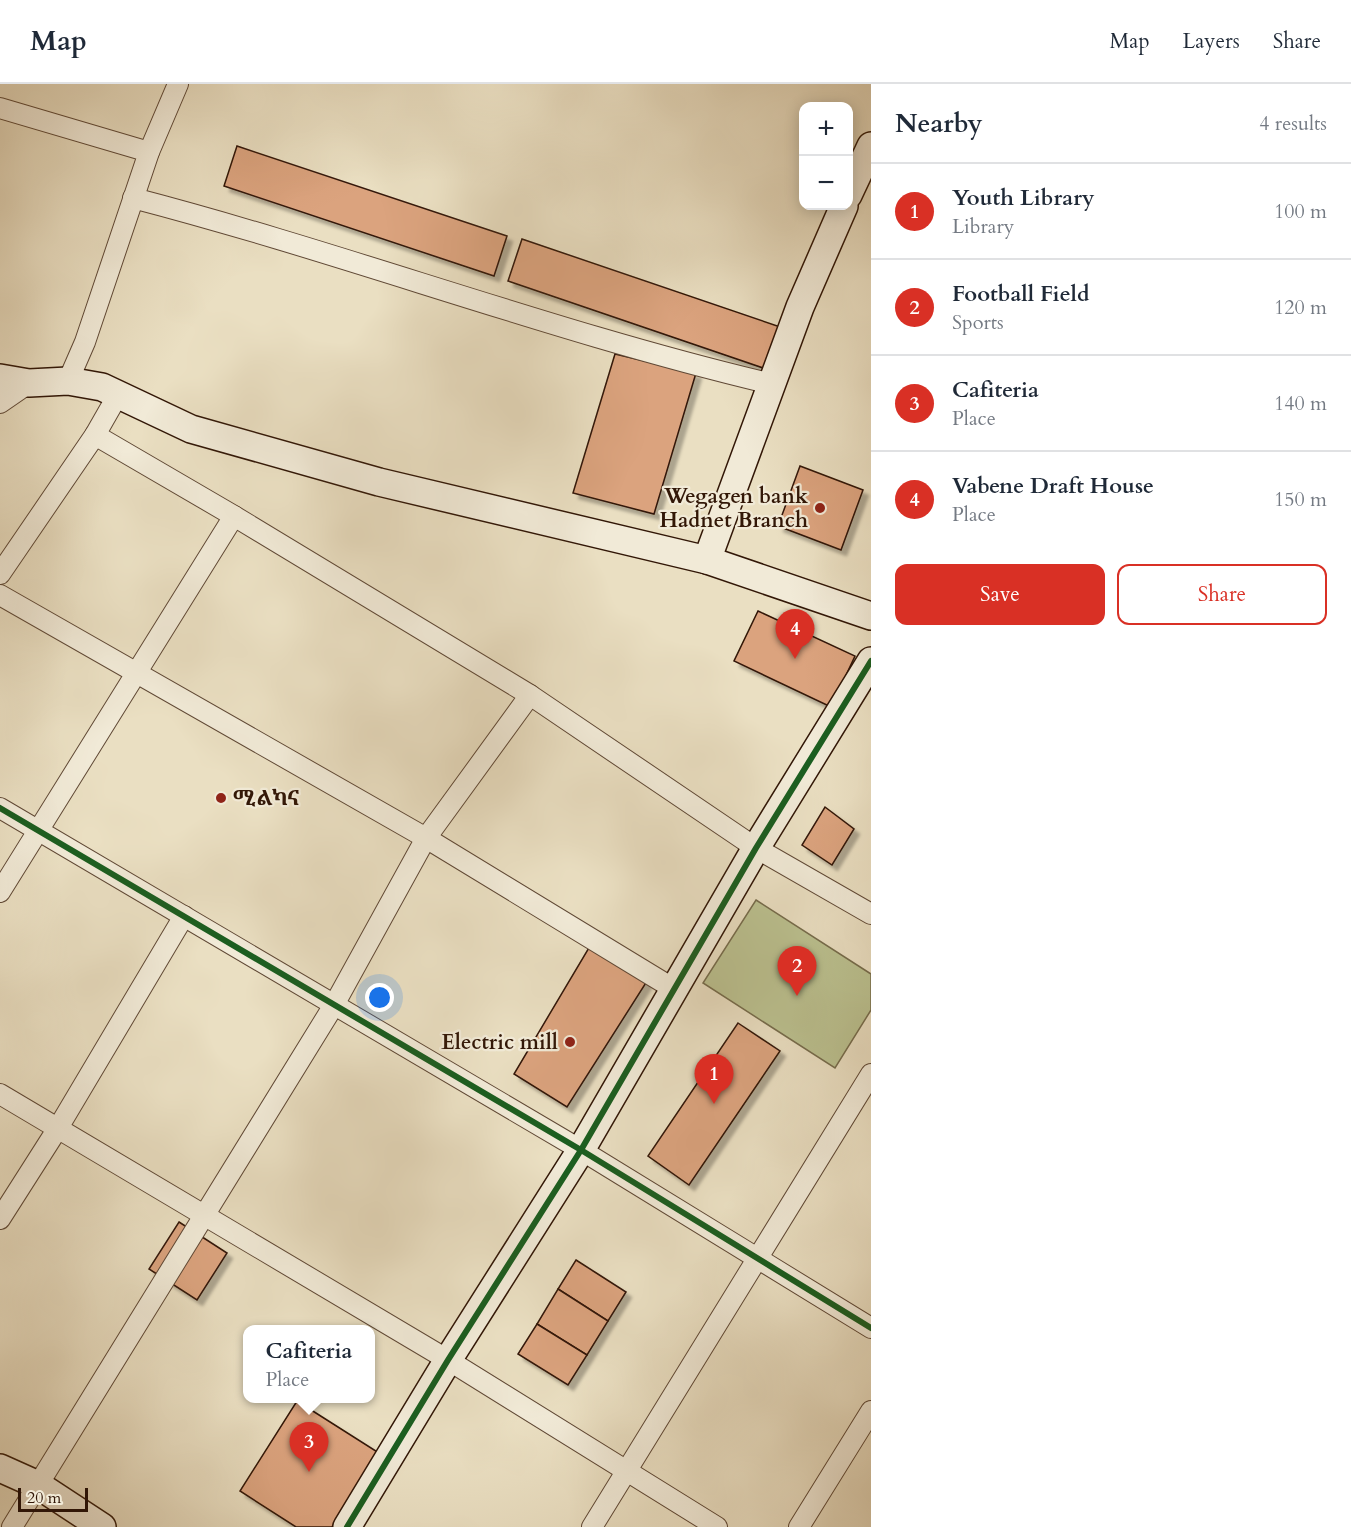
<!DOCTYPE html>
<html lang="en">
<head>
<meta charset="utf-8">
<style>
  body { margin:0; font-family:Cardo,"Noto Serif Ethiopic",serif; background:#f6f6f7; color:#1f2937 }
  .controls { position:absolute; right:18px; top:18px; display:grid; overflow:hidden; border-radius:12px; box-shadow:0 3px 15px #0003 }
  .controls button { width:54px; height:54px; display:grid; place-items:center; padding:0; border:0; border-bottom:2px solid #e0e1e3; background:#fff; color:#1f2937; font:30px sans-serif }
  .scale { position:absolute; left:18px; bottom:15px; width:70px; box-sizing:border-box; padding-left:6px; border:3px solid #321707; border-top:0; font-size:16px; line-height:21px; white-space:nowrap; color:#321707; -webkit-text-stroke:4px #f1ead7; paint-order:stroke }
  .you { position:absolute; left:380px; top:914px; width:21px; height:21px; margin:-15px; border:4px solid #fff; border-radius:50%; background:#1a73e8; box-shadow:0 0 0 9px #1a73e833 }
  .badge { display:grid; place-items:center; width:39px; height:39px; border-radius:50%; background:#d93025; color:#fff; font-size:20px; font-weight:700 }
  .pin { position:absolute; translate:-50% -50px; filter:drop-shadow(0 2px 3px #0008) }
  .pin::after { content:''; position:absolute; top:32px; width:21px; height:18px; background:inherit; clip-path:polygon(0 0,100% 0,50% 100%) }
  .popup { position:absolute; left:243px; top:1241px; width:132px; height:78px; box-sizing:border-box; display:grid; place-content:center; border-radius:12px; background:#fff; filter:drop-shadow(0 2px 4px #0005); font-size:20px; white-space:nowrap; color:#747a83 }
  .popup b { font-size:22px; color:#1f2937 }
  .popup::after { content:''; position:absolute; left:50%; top:100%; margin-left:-12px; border:12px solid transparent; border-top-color:#fff }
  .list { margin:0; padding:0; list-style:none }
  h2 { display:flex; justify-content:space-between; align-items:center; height:78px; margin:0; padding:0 24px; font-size:26px }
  h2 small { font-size:20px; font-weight:400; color:#747a83 }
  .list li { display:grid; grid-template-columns:39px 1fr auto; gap:18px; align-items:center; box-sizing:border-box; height:96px; padding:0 24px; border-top:2px solid #e0e1e3 }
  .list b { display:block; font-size:22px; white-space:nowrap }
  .list p { margin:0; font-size:20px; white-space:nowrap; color:#747a83 }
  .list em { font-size:20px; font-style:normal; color:#747a83 }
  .actions { display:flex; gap:12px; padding:18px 24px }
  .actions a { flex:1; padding:14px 0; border:2px solid #d93025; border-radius:12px; text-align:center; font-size:21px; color:#d93025 }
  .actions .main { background:#d93025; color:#fff }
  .map { position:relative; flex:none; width:871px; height:1443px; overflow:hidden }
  header { display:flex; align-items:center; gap:36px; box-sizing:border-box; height:84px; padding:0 30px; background:#fff; border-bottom:2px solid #e0e1e3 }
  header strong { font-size:28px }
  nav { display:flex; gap:33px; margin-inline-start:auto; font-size:21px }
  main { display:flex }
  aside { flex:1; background:#fff }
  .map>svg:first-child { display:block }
</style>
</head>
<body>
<header>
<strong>Map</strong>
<nav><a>Map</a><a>Layers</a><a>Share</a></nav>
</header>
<main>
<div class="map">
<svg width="871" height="1443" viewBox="0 0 871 1443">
  <defs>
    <filter id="shadow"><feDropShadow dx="5.5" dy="5.5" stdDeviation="1.5" flood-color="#0004"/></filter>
  </defs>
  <rect width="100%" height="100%" fill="#eadfc2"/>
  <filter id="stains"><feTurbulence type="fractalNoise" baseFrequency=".00333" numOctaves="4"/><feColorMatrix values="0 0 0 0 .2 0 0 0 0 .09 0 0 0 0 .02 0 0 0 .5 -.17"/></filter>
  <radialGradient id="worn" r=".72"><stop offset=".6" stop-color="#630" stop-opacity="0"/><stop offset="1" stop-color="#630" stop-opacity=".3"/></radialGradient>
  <polygon fill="#bbc190" stroke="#766c4c" stroke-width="1.5" points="756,816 871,890 871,926 835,984 703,899"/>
  <g fill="#dba37e" stroke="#321707" stroke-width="1.5" filter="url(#shadow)">
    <polygon points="237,62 507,152 494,192 224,102"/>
    <polygon points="522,155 789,246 775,288 508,197"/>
    <polygon points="615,270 696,289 654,430 573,409"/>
    <polygon points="800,382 863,406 841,466 778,442"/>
    <polygon points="758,527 855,572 831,623 734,577"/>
    <polygon points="825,723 854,745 832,781 802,761"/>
    <polygon points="590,862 649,894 567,1023 514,990"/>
    <polygon points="738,939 780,967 689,1101 648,1072"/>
    <polygon points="179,1138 227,1169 197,1216 149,1185"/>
    <polygon points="576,1176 626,1208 608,1237 558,1205"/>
    <polygon points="558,1205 608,1237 587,1271 537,1240"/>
    <polygon points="537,1240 587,1271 568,1301 518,1270"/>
    <polygon points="297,1317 379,1369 332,1443 296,1443 240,1407"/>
  </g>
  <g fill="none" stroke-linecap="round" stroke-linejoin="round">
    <g stroke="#604936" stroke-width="22">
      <g id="street">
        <polyline points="0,24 149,68"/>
        <path d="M133,114C348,170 556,249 772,300"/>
        <polyline points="68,297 85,258 149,68 178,0"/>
        <polyline points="0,319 29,299"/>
        <polyline points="95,351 234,432 530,611 756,764 871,830"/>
        <polyline points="0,490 95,351 119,309"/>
        <polyline points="0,511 426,754 674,905"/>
        <polyline points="0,724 581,1066 871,1244"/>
        <polyline points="0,808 234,432"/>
        <polyline points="0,1010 448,1276 717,1443"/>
        <polyline points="0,1135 58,1044 184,832"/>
        <polyline points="12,1443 334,921 426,754 530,611"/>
        <polyline points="592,1443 871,990"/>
        <polyline points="799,1443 871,1327"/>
      </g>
    </g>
    <g stroke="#321707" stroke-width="30">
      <g id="secondary">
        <polyline points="848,111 871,62"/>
        <polyline points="0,294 29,299 68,297 102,303 191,345 379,398 707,476 871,532"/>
        <polyline points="707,476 800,223 844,122"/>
        <polyline points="0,1384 38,1401 102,1443"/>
        <polyline points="347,1443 448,1276 581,1066 756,764 871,577"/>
      </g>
    </g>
    <use href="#street" stroke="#f1ead7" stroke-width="20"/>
    <use href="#secondary" stroke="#f1ead7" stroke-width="27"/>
    <g stroke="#f1ead7" stroke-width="10">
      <g id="cycleway">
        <polyline points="0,724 581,1066 871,1244"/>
        <polyline points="347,1443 448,1276 581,1066 756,764 871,577"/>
      </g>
    </g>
    <use href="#cycleway" stroke="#1b5e20" stroke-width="6"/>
  </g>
  <g fill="#8f2418" stroke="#f1ead7" stroke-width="2">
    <circle cx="820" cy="424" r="6"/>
    <circle cx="221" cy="714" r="6"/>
    <circle cx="570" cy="958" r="6"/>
  </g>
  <g text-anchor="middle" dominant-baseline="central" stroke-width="4.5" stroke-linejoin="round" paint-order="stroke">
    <g font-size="21" font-weight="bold" fill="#321707" stroke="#f1ead7" text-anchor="end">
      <text x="808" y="412">Wegagen bank<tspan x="808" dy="24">Hadnet Branch</tspan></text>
      <text x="233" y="714" text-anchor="start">ሚልካና</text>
      <text x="558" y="958">Electric mill</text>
    </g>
  </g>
  <rect width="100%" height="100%" filter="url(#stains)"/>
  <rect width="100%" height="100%" fill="url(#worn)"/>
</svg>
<div class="controls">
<button>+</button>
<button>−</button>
</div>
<div class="scale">20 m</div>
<div class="you"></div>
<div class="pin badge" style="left:714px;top:1020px">1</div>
<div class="pin badge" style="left:797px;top:912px">2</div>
<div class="pin badge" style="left:309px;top:1388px">3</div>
<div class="popup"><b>Cafiteria</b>Place</div>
<div class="pin badge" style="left:795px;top:575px">4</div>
</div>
<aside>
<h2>Nearby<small>4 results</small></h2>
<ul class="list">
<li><span class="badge">1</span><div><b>Youth Library</b><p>Library</p></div><em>100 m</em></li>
<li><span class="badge">2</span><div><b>Football Field</b><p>Sports</p></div><em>120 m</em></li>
<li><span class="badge">3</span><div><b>Cafiteria</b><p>Place</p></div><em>140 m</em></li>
<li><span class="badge">4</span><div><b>Vabene Draft House</b><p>Place</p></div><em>150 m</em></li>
</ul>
<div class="actions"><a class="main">Save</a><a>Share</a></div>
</aside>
</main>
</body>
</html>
